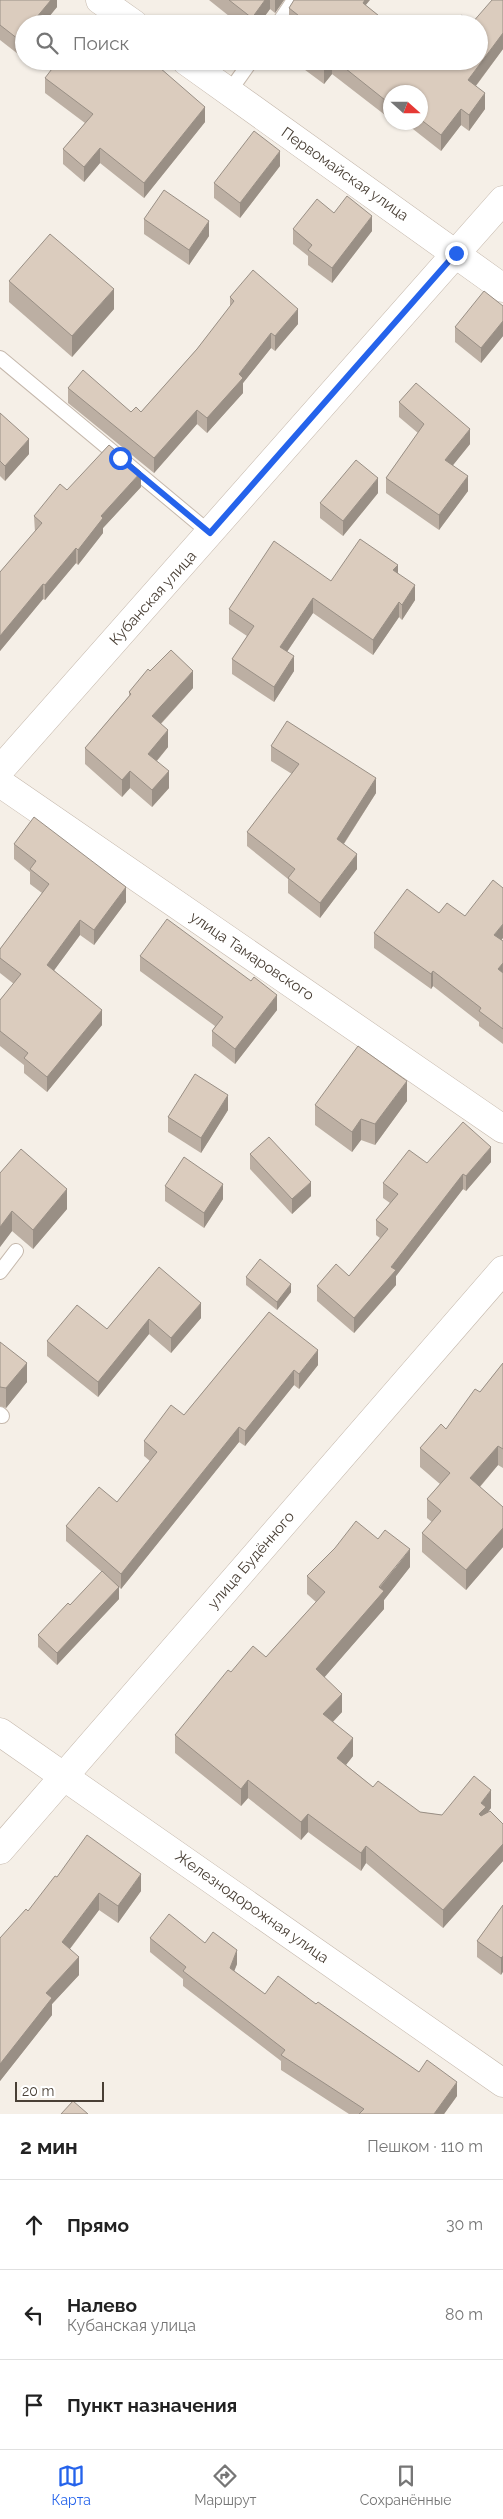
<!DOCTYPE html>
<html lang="ru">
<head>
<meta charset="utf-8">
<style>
  body { margin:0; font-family:Raleway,sans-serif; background:#f6f6f6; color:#222 }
  .compass { position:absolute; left:383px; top:85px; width:45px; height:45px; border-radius:50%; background:#fff; box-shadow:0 1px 4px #0004; rotate:111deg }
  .scale { position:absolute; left:15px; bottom:12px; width:89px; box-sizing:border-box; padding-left:5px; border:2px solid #493f35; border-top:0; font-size:14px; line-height:18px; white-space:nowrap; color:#493f35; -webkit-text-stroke:4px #fff; paint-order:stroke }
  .stop { position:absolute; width:15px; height:15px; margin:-11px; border:4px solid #2563eb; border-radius:50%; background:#fff }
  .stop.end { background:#2563eb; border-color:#fff; box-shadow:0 1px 5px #0008 }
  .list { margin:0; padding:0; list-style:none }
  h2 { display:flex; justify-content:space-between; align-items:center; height:65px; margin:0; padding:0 20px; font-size:21px }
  h2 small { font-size:16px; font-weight:400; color:#767676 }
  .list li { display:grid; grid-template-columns:32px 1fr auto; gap:15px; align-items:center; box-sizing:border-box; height:90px; padding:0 20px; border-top:1px solid #e0e0e0 }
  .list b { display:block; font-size:19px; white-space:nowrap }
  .list p { margin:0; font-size:16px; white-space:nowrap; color:#767676 }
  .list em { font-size:16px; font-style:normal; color:#767676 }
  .icon { flex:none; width:28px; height:28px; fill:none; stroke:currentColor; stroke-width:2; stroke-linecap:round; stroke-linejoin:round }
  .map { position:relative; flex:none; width:503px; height:2114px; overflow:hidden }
  .search { position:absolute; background:#fff; box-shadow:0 1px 4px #0004; left:15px; right:15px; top:15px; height:55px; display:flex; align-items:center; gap:12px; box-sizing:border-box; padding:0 18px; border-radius:28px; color:#767676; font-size:19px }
  .sheet { height:335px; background:#fff }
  nav { display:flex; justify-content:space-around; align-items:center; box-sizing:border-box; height:70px; border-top:1px solid #e0e0e0; background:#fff; font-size:14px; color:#767676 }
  nav a { display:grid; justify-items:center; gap:2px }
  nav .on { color:#2563eb }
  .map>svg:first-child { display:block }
</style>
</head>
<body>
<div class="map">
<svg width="503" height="2114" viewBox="0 0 503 2114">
  <rect width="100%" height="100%" fill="#f5efe7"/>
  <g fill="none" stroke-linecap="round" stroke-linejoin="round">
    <g stroke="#c5b8ac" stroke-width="16">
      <g id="lane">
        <polyline points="278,24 294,0"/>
        <polyline points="229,92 251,61"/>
        <polyline points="0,358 210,533"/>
        <polyline points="0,1272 16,1251"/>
        <polyline points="0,1414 2,1416"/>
      </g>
    </g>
    <g stroke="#c5b8ac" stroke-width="29">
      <g id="street">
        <polyline points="100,0 134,24"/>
        <polyline points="186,61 503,288"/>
        <polyline points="0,770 503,200"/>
        <polyline points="0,783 503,1129"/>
        <polyline points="0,1732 503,2083"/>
        <polyline points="0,1850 503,1270"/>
      </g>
    </g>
    <use href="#lane" stroke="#fff" stroke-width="14"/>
    <use href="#street" stroke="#fff" stroke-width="28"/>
  </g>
  <g fill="#bcafa3">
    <polygon points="0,0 57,0 57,7 18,54 0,40"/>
    <polygon points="209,0 284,0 275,13 270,9 259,24 239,24"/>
    <polygon points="503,0 503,49 476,86 485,109 469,131 461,125 441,151 404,122 420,122 420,92 390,92 390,112 389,111 385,115 332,74 324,84 293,61 479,61 472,23"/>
    <polygon points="365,5 389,24 289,24 289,8"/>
    <polygon points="45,78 205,122 144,198 100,163 84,182 63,164 63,149 85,123 45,93"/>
    <polygon points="280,166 240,218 214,198 214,183"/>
    <polygon points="334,213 372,231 332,283 308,265 308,256 293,244 293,229"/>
    <polygon points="144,219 209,236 189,265 144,234"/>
    <polygon points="9,281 114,309 72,357 9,302"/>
    <polygon points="230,297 298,324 275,351 271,348 243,383 243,393 207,433 197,424 154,473 68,403 68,388 131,412 141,412 197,349 230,307"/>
    <polygon points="503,306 503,336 481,363 455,342 455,327"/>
    <polygon points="399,402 470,444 453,465 468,491 439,530 386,493 386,478 418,433 399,417"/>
    <polygon points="0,413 29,454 5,481 0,476"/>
    <polygon points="141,487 103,528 103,533 78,565 76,563 45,600 43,599 0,651 0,572 35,532 34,516 67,490"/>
    <polygon points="378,493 343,536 320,518 320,503"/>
    <polygon points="398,573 415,600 402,620 399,617 373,655 313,613 287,652 294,671 274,702 232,674 232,659 247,636 229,624 229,609 331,581"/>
    <polygon points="150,671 193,688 161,724 168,747 157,761 169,788 152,807 130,788 122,797 85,764 85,748 129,696 129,692"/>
    <polygon points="271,746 376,793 344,844 357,869 320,918 288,893 288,879 247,846 247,832 292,774 271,761"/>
    <polygon points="14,844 126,902 94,945 80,935 54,970 102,1025 47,1092 24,1073 24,1065 0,1046 0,1000 14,984 0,973 0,949 42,893 30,884 30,872 14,859"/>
    <polygon points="439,913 465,916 503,941 503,1044 479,1026 479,1022 433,986 431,989 374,948 374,933"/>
    <polygon points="140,956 277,1010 235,1064 212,1046 212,1031 215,1026 140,971"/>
    <polygon points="407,1101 375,1145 361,1140 352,1152 315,1125 315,1105"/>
    <polygon points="228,1110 201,1153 168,1132 168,1117"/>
    <polygon points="250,1154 311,1196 292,1214 250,1169"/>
    <polygon points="491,1162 466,1191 463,1189 396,1276 396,1285 354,1333 317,1301 317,1286 349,1276 380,1238 376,1235 376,1220 390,1203 383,1198 383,1183 427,1163"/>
    <polygon points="0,1173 67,1209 33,1249 12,1231 0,1247"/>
    <polygon points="165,1186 223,1199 204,1228 165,1201"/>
    <polygon points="159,1267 201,1318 171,1353 149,1334 98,1397 47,1356 47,1341 107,1329"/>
    <polygon points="246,1277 291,1292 277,1310 246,1285"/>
    <polygon points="269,1312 318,1365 299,1389 294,1385 245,1446 239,1442 121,1589 117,1585 119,1599 57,1665 38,1647 38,1635 70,1605 102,1572 66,1541 66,1526 117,1502 150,1461 144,1456 144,1441 184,1415"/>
    <polygon points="0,1342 27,1382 6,1408 0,1406"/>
    <polygon points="503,1363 503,1468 498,1465 480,1487 503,1507 503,1547 466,1590 422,1552 422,1533 432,1522 427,1518 427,1499 440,1484 420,1467 420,1448 446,1429 480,1392"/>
    <polygon points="410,1567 384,1600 384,1609 324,1677 342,1712 333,1722 353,1756 346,1765 373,1787 420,1812 442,1815 491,1808 487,1812 503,1824 503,1861 443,1928 366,1863 361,1871 308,1832 301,1840 248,1798 241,1806 175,1753 175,1735 231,1672 266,1657 316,1602 307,1594 307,1576"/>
    <polygon points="57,1877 141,1891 118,1923 99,1910 70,1949 79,1975 52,2004 52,2015 0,2081 0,1938 28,1911"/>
    <polygon points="503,1905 501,1975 477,1957 477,1941"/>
    <polygon points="150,1938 205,1943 237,1964 234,1971 265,1994 316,2004 419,2072 457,2096 444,2114 349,2114 281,2070 281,2061 183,1986 183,1979 150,1952"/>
  </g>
  <g fill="#998f85">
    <polygon points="51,0 57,0 57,7 43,24 31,24"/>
    <polygon points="265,0 270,0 270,9 259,24 252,24 252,18"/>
    <polygon points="275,0 284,0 275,13"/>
    <polygon points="360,0 370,0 365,6 365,16"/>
    <polygon points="24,32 24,47 18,54 18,39"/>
    <polygon points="503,33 503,49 468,96 468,80"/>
    <polygon points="329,61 332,61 332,74 324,84 324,69"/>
    <polygon points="485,93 485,109 469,131 469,115"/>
    <polygon points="389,95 389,111 385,115 385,100"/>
    <polygon points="205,107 205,122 144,198 144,183"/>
    <polygon points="461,109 461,125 441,151 441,135"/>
    <polygon points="100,148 100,163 84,182 84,167"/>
    <polygon points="280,151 280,166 240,218 240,203"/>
    <polygon points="372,216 372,231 332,283 332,268"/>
    <polygon points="209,221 209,236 189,265 189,250"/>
    <polygon points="114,289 114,309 72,357 72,336"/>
    <polygon points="298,309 298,324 275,351 275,336"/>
    <polygon points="503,321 503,336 481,363 481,348"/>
    <polygon points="271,333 271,348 243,383 243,393 207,433 207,418 239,374"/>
    <polygon points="197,410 197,424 154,473 154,458"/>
    <polygon points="470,429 470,444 445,475 445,460"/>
    <polygon points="29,439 29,454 5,481 5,466"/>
    <polygon points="141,472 141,487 103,528 103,533 78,565 78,550 101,516"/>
    <polygon points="468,476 468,491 439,530 439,515"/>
    <polygon points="378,478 378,493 343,536 343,521"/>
    <polygon points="76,548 76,563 45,600 45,585"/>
    <polygon points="398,565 398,580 393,570"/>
    <polygon points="43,584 43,599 0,651 0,636"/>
    <polygon points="415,585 415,600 402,620 402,605"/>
    <polygon points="313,598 313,613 280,662 280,647"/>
    <polygon points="399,602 399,617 373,655 373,640"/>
    <polygon points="294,656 294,671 274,702 274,687"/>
    <polygon points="193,671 193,688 152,733 152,716"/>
    <polygon points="168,730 168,747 148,771 148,754"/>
    <polygon points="130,771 130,788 122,797 122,780"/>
    <polygon points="169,771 169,788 152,807 152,790"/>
    <polygon points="376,778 376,793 337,854 337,839"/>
    <polygon points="357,854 357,869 320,918 320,903"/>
    <polygon points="126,887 126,902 94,945 94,930"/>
    <polygon points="80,920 80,935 47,980 47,965"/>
    <polygon points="503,924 503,938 494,950 494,935"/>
    <polygon points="503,963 503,978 498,969"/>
    <polygon points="433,971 433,986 431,989 431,974"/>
    <polygon points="277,995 277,1010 235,1064 235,1049"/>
    <polygon points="102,1010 102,1025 47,1092 47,1077"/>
    <polygon points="407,1081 407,1101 375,1145 375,1124"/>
    <polygon points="228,1095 228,1110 201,1153 201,1138"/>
    <polygon points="361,1119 361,1140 352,1152 352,1132"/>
    <polygon points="491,1147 491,1162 466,1191 466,1176"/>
    <polygon points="463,1174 463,1189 396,1276 396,1285 354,1333 354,1318 391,1267"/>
    <polygon points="311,1182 311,1196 292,1214 292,1199"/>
    <polygon points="223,1184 223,1199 204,1228 204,1213"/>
    <polygon points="67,1189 67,1209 33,1249 33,1230"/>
    <polygon points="12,1211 12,1231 0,1247 0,1227"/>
    <polygon points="291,1284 291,1292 277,1310 277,1302"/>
    <polygon points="201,1303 201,1318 171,1353 171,1338"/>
    <polygon points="149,1319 149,1334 98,1397 98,1382"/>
    <polygon points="318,1350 318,1365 299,1389 299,1374"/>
    <polygon points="27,1363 27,1382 6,1408 6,1388"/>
    <polygon points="294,1370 294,1385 245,1446 245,1431"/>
    <polygon points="239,1427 239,1442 121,1589 121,1574"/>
    <polygon points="498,1446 498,1465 470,1498 470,1478"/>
    <polygon points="503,1528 503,1547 466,1590 466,1570"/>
    <polygon points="410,1549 410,1567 384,1600 384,1609 316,1687 316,1669"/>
    <polygon points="119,1587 119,1599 57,1665 57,1653"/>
    <polygon points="342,1694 342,1712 323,1732 323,1714"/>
    <polygon points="353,1738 353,1756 337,1776 337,1758"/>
    <polygon points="248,1780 248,1798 241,1806 241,1789"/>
    <polygon points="491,1790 491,1808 486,1815 486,1825 479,1814 481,1803"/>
    <polygon points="308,1814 308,1832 301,1840 301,1822"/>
    <polygon points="503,1844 503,1861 443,1928 443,1910"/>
    <polygon points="366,1846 366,1863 361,1871 361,1853"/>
    <polygon points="141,1874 141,1891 118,1923 118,1906"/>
    <polygon points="99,1893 99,1910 62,1959 62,1942"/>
    <polygon points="237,1950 237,1964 230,1982 230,1968"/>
    <polygon points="503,1956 503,1972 501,1975 501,1958"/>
    <polygon points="79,1957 79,1975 52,2004 52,2015 0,2081 0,2064 46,1993"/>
    <polygon points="457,2082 457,2096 444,2114 434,2114"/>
  </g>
  <g fill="#dbccbe" stroke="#998f85">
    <polygon points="0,0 51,0 31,24 24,24 24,32 18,39 0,25"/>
    <polygon points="229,0 265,0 252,18"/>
    <polygon points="294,0 365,0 363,3 389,24 308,24 308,23 289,8"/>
    <polygon points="492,0 503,0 503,33 468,80 485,93 469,115 461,109 441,135 420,119 420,92 390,92 390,96 389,95 385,100 336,61 479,61 479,24 454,24 461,15 472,23"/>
    <polygon points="58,61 152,61 205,107 144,183 100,148 84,167 63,149 93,114 45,78"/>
    <polygon points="314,61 329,61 324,69"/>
    <polygon points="254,131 280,151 240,203 214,183"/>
    <polygon points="164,190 209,221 189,250 144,219"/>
    <polygon points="347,196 372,216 332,268 308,250 312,245 293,229 317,199 334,213"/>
    <polygon points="50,234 114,289 72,336 9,281"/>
    <polygon points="253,270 298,309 275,336 271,333 239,374 243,378 207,418 197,410 154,458 68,388 83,370 131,412 136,407 141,412 197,349 234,301 230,297"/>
    <polygon points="484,291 503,306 503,321 481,348 455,327"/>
    <polygon points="416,383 470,429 445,460 468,476 439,515 386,478 424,424 399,402"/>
    <polygon points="0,413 29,439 5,466 0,461"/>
    <polygon points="109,445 141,472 101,516 103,518 78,550 76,548 45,585 43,584 0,636 0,572 42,523 34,516 60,484 67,490"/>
    <polygon points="356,460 378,478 343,521 320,503"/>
    <polygon points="360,539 398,565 393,570 415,585 402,605 399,602 373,640 313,598 280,647 294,656 274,687 232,659 254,626 229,609 274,541 331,581"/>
    <polygon points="171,650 193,671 152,716 168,730 148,754 169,771 152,790 130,771 122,780 85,748 131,694 129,692 148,669 150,671"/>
    <polygon points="287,721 376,778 337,839 357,854 320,903 288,878 295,869 247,832 299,764 271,746"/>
    <polygon points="34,817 126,887 94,930 80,920 47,965 102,1010 47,1077 24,1058 28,1053 0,1031 0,1000 21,974 0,958 0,949 49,884 30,869 36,861 14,844"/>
    <polygon points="493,880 503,888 503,924 494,935 503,941 503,963 498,969 503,973 503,1029 479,1011 481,1008 433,971 431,974 374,933 407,889 439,913 447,903 465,916"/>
    <polygon points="167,919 251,981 254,977 277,995 235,1049 212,1031 223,1017 140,956"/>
    <polygon points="358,1046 407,1081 375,1124 361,1119 352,1132 315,1105"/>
    <polygon points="195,1074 228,1095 201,1138 168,1117"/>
    <polygon points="463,1122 491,1147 466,1176 463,1174 391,1267 396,1270 354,1318 317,1286 336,1264 349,1276 388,1229 376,1220 398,1194 383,1183 409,1150 427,1163"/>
    <polygon points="269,1137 311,1182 292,1199 250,1154"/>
    <polygon points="21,1149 67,1189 33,1230 12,1211 0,1227 0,1173"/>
    <polygon points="184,1157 223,1184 204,1213 165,1186"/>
    <polygon points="260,1259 291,1284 277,1302 246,1277"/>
    <polygon points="159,1267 201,1303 171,1338 149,1319 98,1382 47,1341 77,1305 107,1329"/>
    <polygon points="269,1312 318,1350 299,1374 294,1370 245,1431 239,1427 121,1574 66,1526 99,1487 117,1502 157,1452 144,1441 171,1405 184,1415"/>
    <polygon points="0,1342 27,1363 6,1388 0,1387"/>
    <polygon points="503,1363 503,1449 498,1446 470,1478 503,1507 503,1528 466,1570 422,1533 441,1511 427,1499 450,1473 420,1448 441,1424 446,1429 475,1389 480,1392"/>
    <polygon points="356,1521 378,1539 385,1530 410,1549 379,1587 384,1591 316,1669 342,1694 323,1714 353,1738 337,1758 373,1787 378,1781 420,1812 442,1815 474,1776 491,1790 481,1803 486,1807 479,1814 481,1816 490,1811 503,1824 503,1844 443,1910 366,1846 361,1853 308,1814 301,1822 248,1780 241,1789 175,1735 228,1670 231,1672 253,1646 266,1657 325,1592 307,1576 335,1548"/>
    <polygon points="102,1571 119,1587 57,1653 38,1635 68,1603 70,1605"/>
    <polygon points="87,1835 141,1874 118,1906 99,1893 62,1942 79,1957 46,1993 52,1998 0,2064 0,1938 26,1909 28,1911 55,1876 57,1877"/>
    <polygon points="503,1905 503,1956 501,1958 477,1941"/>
    <polygon points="169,1914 205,1943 213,1932 237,1950 230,1968 265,1994 278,1976 316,2004 318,2002 419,2072 427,2060 457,2082 434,2114 359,2114 364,2109 281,2055 285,2050 183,1971 186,1967 150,1938"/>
    <polygon points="73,2101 88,2114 61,2114"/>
  </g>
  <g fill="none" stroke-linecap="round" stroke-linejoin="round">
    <polyline stroke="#2563eb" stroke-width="6" points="120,458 210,533 456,253"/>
  </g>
  <g text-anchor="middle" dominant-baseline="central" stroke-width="4" stroke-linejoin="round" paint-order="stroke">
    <g font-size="15" fill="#493f35" stroke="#fff">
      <text transform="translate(345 174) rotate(35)">Первомайская улица</text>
      <text transform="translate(153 598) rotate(-48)">Кубанская улица</text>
      <text transform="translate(252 956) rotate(34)">улица Тамаровского</text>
      <text transform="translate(251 1560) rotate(-49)">улица Будённого</text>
      <text transform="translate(252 1907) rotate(35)">Железнодорожная улица</text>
    </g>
  </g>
</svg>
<svg class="compass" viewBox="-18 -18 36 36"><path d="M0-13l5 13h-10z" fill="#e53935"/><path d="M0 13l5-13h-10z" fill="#767676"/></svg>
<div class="scale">20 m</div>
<div class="stop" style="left:120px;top:458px"></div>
<div class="stop end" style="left:456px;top:253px"></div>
<div class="search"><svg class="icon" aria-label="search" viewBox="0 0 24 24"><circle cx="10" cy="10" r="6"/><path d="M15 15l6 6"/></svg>Поиск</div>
</div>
<section class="sheet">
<h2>2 мин<small>Пешком · 110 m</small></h2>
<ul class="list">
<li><svg class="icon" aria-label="ahead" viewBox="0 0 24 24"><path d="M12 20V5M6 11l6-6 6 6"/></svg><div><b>Прямо</b></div><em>30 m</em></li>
<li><svg class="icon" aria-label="left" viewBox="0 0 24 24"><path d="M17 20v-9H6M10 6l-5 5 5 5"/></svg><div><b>Налево</b><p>Кубанская улица</p></div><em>80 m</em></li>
<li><svg class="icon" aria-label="arrive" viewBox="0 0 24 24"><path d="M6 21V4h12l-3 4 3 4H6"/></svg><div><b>Пункт назначения</b></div></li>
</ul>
</section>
<nav>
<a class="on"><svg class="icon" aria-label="map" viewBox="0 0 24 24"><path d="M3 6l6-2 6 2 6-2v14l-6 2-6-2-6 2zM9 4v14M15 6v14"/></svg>Карта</a>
<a><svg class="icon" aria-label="directions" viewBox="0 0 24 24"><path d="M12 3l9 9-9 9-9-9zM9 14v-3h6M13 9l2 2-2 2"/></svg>Маршрут</a>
<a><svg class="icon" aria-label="saved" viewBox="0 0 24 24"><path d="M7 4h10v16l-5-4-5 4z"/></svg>Сохранённые</a>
</nav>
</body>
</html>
